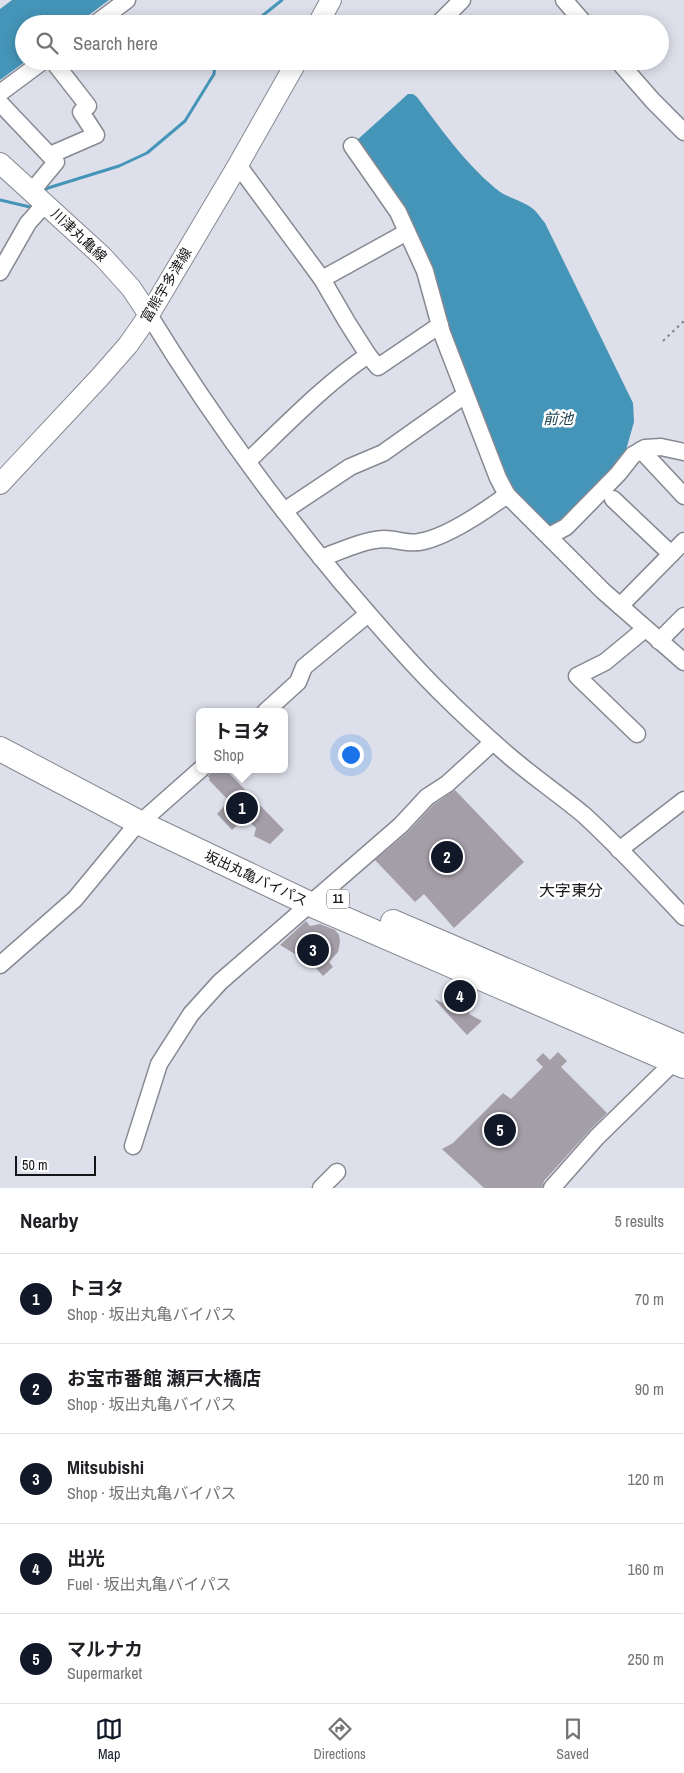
<!DOCTYPE html>
<html lang="en">
<head>
<meta charset="utf-8">
<style>
  body { margin:0; font-family:"Archivo Narrow","Noto Sans JP",sans-serif; background:#f6f6f6; color:#202124 }
  .scale { position:absolute; left:15px; bottom:12px; width:81px; box-sizing:border-box; padding-left:5px; border:2px solid #141518; border-top:0; font-size:14px; line-height:18px; white-space:nowrap; color:#141518; -webkit-text-stroke:4px #fff; paint-order:stroke }
  .you { position:absolute; left:350px; top:754px; width:18px; height:18px; margin:-12px; border:4px solid #fff; border-radius:50%; background:#1a73e8; box-shadow:0 0 0 8px #1a73e833 }
  .badge { display:grid; place-items:center; width:32px; height:32px; border-radius:50%; background:#111827; color:#fff; font-size:16px; font-weight:700 }
  .pin { position:absolute; translate:-50% -50%; border:2px solid #fff; box-shadow:0 1px 5px #0006 }
  .popup { position:absolute; left:196px; top:708px; width:92px; height:65px; box-sizing:border-box; display:grid; place-content:center; border-radius:8px; background:#fff; filter:drop-shadow(0 1px 4px #0005); font-size:16px; white-space:nowrap; color:#757577 }
  .popup b { font-size:19px; color:#202124 }
  .popup::after { content:''; position:absolute; left:50%; top:100%; margin-left:-10px; border:10px solid transparent; border-top-color:#fff }
  .list { margin:0; padding:0; list-style:none }
  h2 { display:flex; justify-content:space-between; align-items:center; height:65px; margin:0; padding:0 20px; font-size:21px }
  h2 small { font-size:16px; font-weight:400; color:#757577 }
  .list li { display:grid; grid-template-columns:32px 1fr auto; gap:15px; align-items:center; box-sizing:border-box; height:90px; padding:0 20px; border-top:1px solid #e0e0e0 }
  .list b { display:block; font-size:19px; white-space:nowrap }
  .list p { margin:0; font-size:16px; white-space:nowrap; color:#757577 }
  .list em { font-size:16px; font-style:normal; color:#757577 }
  .icon { flex:none; width:28px; height:28px; fill:none; stroke:currentColor; stroke-width:2; stroke-linecap:round; stroke-linejoin:round }
  .map { position:relative; flex:none; width:684px; height:1188px; overflow:hidden }
  .search { position:absolute; background:#fff; box-shadow:0 2px 12px #0003; left:15px; right:15px; top:15px; height:55px; display:flex; align-items:center; gap:12px; box-sizing:border-box; padding:0 18px; border-radius:28px; color:#757577; font-size:19px }
  .sheet { height:515px; background:#fff }
  nav { display:flex; justify-content:space-around; align-items:center; box-sizing:border-box; height:70px; border-top:1px solid #e0e0e0; background:#fff; font-size:14px; color:#757577 }
  nav a { display:grid; justify-items:center; gap:2px }
  nav .on { color:#111827 }
  .map>svg:first-child { display:block }
</style>
</head>
<body>
<div class="map">
<svg width="684" height="1188" viewBox="0 0 684 1188">
  <rect width="100%" height="100%" fill="#dddfea"/>
  <g fill="#4595b8">
    <polygon points="12,0 109,0 77,24 24,24 24,61 26,61 0,80 0,9"/>
    <path d="M408,94H413L417,97C441,129 464,162 495,188C505,197 518,199 529,206C536,210 540,217 545,223L633,403L634,422L624,457L562,524L551,526L546,524L508,485L444,317L356,141Z"/>
  </g>
  <g fill="none" stroke-linecap="round" stroke-linejoin="round">
    <g stroke="#4595b8" stroke-width="3">
      <polyline points="252,24 282,0"/>
      <polyline points="45,190 48,188 119,166 147,153 185,121 214,74 215,64 217,61"/>
      <polyline points="0,200 30,207 32,205"/>
    </g>
  </g>
  <g fill="#a49ea7">
    <polygon points="215,769 225,769 284,830 270,844 254,836 256,828 245,818 232,830 217,814 229,801 209,780 210,779 208,776"/>
    <polygon points="455,790 524,862 454,928 424,894 415,902 375,860 408,832 433,805"/>
    <polygon points="306,921 310,926 320,924 335,930 339,935 340,942 338,952 329,962 333,967 323,976 313,965 280,945"/>
    <polygon points="457,982 478,992 469,1014 482,1021 467,1035 434,999 448,1005"/>
    <polygon points="558,1052 567,1061 561,1067 607,1113 590,1130 544,1181 542,1188 484,1188 442,1149 453,1143 503,1093 511,1099 543,1067 536,1060 543,1053 550,1060"/>
  </g>
  <g fill="none" stroke-linecap="round" stroke-linejoin="round">
    <g stroke="#868892" stroke-width="19">
      <g id="minor">
        <polyline points="564,0 585,24"/>
        <polyline points="95,24 127,0"/>
        <polyline points="438,24 462,0"/>
        <polyline points="618,61 653,101 684,132"/>
        <polyline points="0,93 43,61"/>
        <polyline points="0,103 56,162 32,191"/>
        <polyline points="352,146 398,212 425,271 442,333 498,478 507,495"/>
        <polyline points="50,155 96,135 81,112 88,106 53,61"/>
        <path d="M238,165L322,279L347,322L368,355C324,385 287,424 248,461"/>
        <polyline points="0,272 28,223 45,204"/>
        <polyline points="322,279 407,232"/>
        <path d="M149,315C206,408 271,498 341,582C374,620 406,659 442,694C463,715 485,735 508,755C532,776 559,794 584,815C619,847 651,882 684,917"/>
        <polyline points="368,355 378,367 440,325"/>
        <polyline points="641,450 684,496"/>
        <polyline points="613,499 671,554"/>
        <polyline points="284,511 350,467 383,453 465,395"/>
        <polyline points="549,536 566,527 618,474 633,455 645,448 661,447 684,452"/>
        <path d="M321,558C341,551 363,540 384,539C396,539 408,544 419,542C446,538 485,511 507,495L603,591L684,662"/>
        <polyline points="620,606 684,541"/>
        <polyline points="659,641 684,616"/>
        <polyline points="265,712 298,682 304,667 368,614"/>
        <polyline points="637,734 577,676 605,662 645,629"/>
        <polyline points="619,850 684,800"/>
        <polyline points="0,965 75,899 132,830 201,769"/>
        <polyline points="133,1146 159,1064 191,1014 220,982 401,825 427,797 447,784 493,742"/>
        <polyline points="321,1188 337,1172"/>
        <polyline points="552,1188 597,1137 681,1055"/>
      </g>
    </g>
    <g stroke="#868892" stroke-width="22">
      <g id="major">
        <polyline points="318,24 331,0"/>
        <polyline points="0,163 103,257 131,288 149,315"/>
        <polyline points="0,484 100,377 128,345 149,315 238,165 297,61"/>
      </g>
    </g>
    <g stroke="#868892" stroke-width="26">
      <g id="highway">
        <polyline points="0,749 140,823 310,904 684,1066"/>
        <polyline points="393,922 684,1047"/>
      </g>
    </g>
    <polyline stroke="#808289" stroke-width="2" stroke-dasharray="2.5 4" stroke-linecap="butt" points="663,341 684,321"/>
    <use href="#minor" stroke="#fff" stroke-width="16"/>
    <use href="#major" stroke="#fff" stroke-width="20"/>
    <use href="#highway" stroke="#fff" stroke-width="24"/>
  </g>
  <g text-anchor="middle" dominant-baseline="central" stroke-width="5" stroke-linejoin="round" paint-order="stroke">
    <rect fill="#fff" stroke="#5a5b5d" stroke-width="1" x="327" y="889.5" width="22" height="19" rx="4"/>
    <g font-size="12" font-weight="bold" fill="#141518">
      <text x="338" y="899">11</text>
    </g>
    <g font-size="14" fill="#141518" stroke="#fff">
      <text transform="translate(79 235) rotate(43)">川津丸亀線</text>
      <text transform="translate(166 285) rotate(-59)">富熊宇多津線</text>
      <text transform="translate(256 878) rotate(25)">坂出丸亀バイパス</text>
    </g>
    <g font-size="15" font-style="italic" fill="#204353" stroke="#fff">
      <text x="558" y="418">前池</text>
    </g>
    <g font-size="16" fill="#141518" stroke="#fff">
      <text x="571" y="890">大字東分</text>
    </g>
  </g>
</svg>
<div class="scale">50 m</div>
<div class="you"></div>
<div class="pin badge" style="left:242px;top:808px">1</div>
<div class="popup"><b>トヨタ</b>Shop</div>
<div class="pin badge" style="left:447px;top:857px">2</div>
<div class="pin badge" style="left:313px;top:950px">3</div>
<div class="pin badge" style="left:460px;top:996px">4</div>
<div class="pin badge" style="left:500px;top:1130px">5</div>
<div class="search"><svg class="icon" aria-label="search" viewBox="0 0 24 24"><circle cx="10" cy="10" r="6"/><path d="M15 15l6 6"/></svg>Search here</div>
</div>
<section class="sheet">
<h2>Nearby<small>5 results</small></h2>
<ul class="list">
<li><span class="badge">1</span><div><b>トヨタ</b><p>Shop · 坂出丸亀バイパス</p></div><em>70 m</em></li>
<li><span class="badge">2</span><div><b>お宝市番館 瀬戸大橋店</b><p>Shop · 坂出丸亀バイパス</p></div><em>90 m</em></li>
<li><span class="badge">3</span><div><b>Mitsubishi</b><p>Shop · 坂出丸亀バイパス</p></div><em>120 m</em></li>
<li><span class="badge">4</span><div><b>出光</b><p>Fuel · 坂出丸亀バイパス</p></div><em>160 m</em></li>
<li><span class="badge">5</span><div><b>マルナカ</b><p>Supermarket</p></div><em>250 m</em></li>
</ul>
</section>
<nav>
<a class="on"><svg class="icon" aria-label="map" viewBox="0 0 24 24"><path d="M3 6l6-2 6 2 6-2v14l-6 2-6-2-6 2zM9 4v14M15 6v14"/></svg>Map</a>
<a><svg class="icon" aria-label="directions" viewBox="0 0 24 24"><path d="M12 3l9 9-9 9-9-9zM9 14v-3h6M13 9l2 2-2 2"/></svg>Directions</a>
<a><svg class="icon" aria-label="saved" viewBox="0 0 24 24"><path d="M7 4h10v16l-5-4-5 4z"/></svg>Saved</a>
</nav>
</body>
</html>
